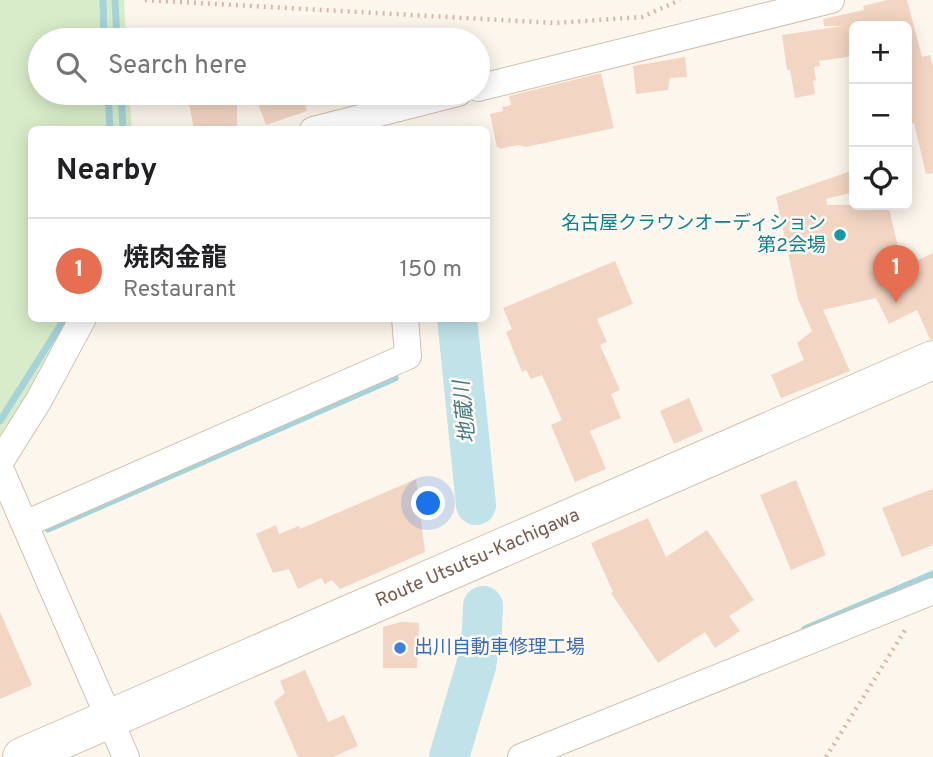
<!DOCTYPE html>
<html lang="en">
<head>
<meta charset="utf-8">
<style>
  body { margin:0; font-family:Overpass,"Noto Sans JP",sans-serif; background:#f2f2f2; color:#202124 }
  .controls { position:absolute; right:21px; top:21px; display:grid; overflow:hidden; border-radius:10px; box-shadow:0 4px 18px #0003 }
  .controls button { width:63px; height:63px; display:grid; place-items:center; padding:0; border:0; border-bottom:2px solid #e0e0e0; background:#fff; color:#202124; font:35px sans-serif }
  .you { position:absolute; left:429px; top:504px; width:24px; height:24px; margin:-18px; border:5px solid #fff; border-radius:50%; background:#1a73e8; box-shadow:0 0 0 10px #1a73e833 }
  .badge { display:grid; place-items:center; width:46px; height:46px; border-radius:50%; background:#e76f51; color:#fff; font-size:23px; font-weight:700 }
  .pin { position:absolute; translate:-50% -58px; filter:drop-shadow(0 2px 4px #0008) }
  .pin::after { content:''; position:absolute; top:37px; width:24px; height:21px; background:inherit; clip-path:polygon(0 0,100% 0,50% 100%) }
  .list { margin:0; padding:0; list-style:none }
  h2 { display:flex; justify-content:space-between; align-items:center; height:91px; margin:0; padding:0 28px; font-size:30px }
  h2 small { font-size:23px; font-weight:400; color:#757577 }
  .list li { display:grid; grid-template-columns:46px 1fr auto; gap:21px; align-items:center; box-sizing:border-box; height:105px; padding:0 28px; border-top:2px solid #e0e0e0 }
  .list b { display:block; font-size:26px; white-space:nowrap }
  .list p { margin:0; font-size:23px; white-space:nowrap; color:#757577 }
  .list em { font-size:23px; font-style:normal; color:#757577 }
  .icon { flex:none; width:38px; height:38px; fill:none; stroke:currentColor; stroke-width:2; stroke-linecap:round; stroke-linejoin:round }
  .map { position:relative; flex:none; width:933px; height:757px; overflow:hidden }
  .search { position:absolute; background:#fff; box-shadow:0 4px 18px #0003; left:28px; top:28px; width:462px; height:77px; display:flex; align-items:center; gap:18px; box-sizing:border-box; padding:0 24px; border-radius:38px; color:#757577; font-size:26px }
  .panel { position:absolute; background:#fff; box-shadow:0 4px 18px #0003; left:28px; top:126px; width:462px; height:196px; border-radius:10px }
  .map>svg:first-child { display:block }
</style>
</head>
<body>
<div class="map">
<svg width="933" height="757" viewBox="0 0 933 757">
  <rect width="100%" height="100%" fill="#fdf6ec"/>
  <polygon fill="#d8ecc9" points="0,0 124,0 126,40 40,40 40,93 129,93 132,129 32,130 32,318 73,319 20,412 0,437"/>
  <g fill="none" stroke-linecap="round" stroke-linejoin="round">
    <g stroke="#a5d3da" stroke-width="7">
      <polyline points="103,0 104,40"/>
      <polyline points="115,0 117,40"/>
      <polyline points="108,93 110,130"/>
      <polyline points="121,93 123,130"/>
      <polyline points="0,421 65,318"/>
      <polyline points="48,529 395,378"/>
      <polyline points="805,629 933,574"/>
      <polyline points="452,752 463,757"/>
    </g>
    <g stroke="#bfe3e8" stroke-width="40">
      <polyline points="457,318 476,505"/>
      <polyline points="449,757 476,666 482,630 483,606"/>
    </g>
  </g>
  <g fill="#f3d5c3">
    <polygon points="887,0 907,0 922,57 930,55 933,66 933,173 926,174 914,123 907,125 907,26 854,26 854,56 819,61 820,66 814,67 816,80 813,81 815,94 795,98 790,70 787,70 782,35 843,26 824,26 823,19 864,10 863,6"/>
    <polygon points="685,57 687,77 670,78 668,90 636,94 633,66"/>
    <polygon points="601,73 614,128 526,147 518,145 500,149 499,147 497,147 490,114 503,111 502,107 511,105 509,96"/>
    <polygon points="192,93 237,93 237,130 194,130 189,102 193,103"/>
    <polygon points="254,93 301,93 307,111 266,125"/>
    <polygon points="854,170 854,192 826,199 827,205 888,205 903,267 933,253 933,339 930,339 917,310 889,324 876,298 823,310 850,371 781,398 771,375 804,360 797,343 812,331 798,299 776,197"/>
    <polygon points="615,261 633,304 597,319 607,342 600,345 620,390 611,394 621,418 590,431 606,469 575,482 551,425 562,420 542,375 531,379 526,370 522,372 506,332 512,329 503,308"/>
    <polygon points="689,398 703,431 674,444 660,411"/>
    <polygon points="416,479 425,552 340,589 332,580 325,584 321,578 298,589 289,569 273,573 256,534 276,525 279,534 299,526 300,529"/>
    <polygon points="796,480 826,555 791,570 760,495"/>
    <polygon points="933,489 933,545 902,557 882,508"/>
    <polygon points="648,518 666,557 707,530 754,600 729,616 740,631 715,648 705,632 658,663 611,593 613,592 591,543"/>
    <polygon points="0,612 32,685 0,699"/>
    <polygon points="401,622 419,623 417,668 383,668 383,627"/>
    <polygon points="305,670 328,722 344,715 358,746 333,757 298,757 274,702 285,693 280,681"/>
  </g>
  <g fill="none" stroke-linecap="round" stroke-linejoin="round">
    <g stroke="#d1beb0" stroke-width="28">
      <g id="street">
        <polyline points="478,88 831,0"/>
        <polyline points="313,130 458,93"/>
        <polyline points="0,462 39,400 83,318"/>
        <polyline points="0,468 126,757"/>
        <polyline points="25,524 408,356 405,318"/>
        <polyline points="521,757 933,591"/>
      </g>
    </g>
    <g stroke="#d6c0b0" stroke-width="40">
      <g id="secondary">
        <path id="s1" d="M22,757L933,360"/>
      </g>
    </g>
    <g stroke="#d9b8a5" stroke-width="4.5" stroke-dasharray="2 5" stroke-linecap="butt">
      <polyline points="145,0 555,23 642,17 680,0"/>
      <polyline points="826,757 907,627"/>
    </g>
    <use href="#street" stroke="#fff" stroke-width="26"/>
    <use href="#secondary" stroke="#fff" stroke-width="38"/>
  </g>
  <circle fill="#0f9aa8" stroke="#fffaf3" stroke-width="2.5" cx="840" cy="235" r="7"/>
  <circle fill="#3f7fe0" stroke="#fffaf3" stroke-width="2.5" cx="400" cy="648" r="7"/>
  <g text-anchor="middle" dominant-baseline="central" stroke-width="5" stroke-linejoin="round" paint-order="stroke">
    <g font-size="19" fill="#0d838f" stroke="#fffaf3" text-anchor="end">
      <text x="826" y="224">名古屋クラウンオーディション<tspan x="826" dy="22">第2会場</tspan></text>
    </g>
    <g font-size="19" fill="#7a5c4d" stroke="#fffaf3">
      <text stroke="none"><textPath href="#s1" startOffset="497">Route Utsutsu-Kachigawa</textPath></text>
    </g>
    <g font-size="19" fill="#366cbe" stroke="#fffaf3" text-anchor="start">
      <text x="414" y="648">出川自動車修理工場</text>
    </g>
    <g font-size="21" font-style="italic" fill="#437c86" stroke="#fffaf3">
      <text transform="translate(466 412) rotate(-96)">地蔵川</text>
    </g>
  </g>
</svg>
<div class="controls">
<button>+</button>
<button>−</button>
<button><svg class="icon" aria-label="locate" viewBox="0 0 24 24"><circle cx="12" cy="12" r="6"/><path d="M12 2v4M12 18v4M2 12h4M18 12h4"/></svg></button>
</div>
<div class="you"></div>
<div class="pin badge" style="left:896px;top:303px">1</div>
<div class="search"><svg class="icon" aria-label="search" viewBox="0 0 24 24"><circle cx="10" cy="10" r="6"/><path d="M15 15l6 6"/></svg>Search here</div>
<section class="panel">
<h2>Nearby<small></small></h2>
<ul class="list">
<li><span class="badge">1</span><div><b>焼肉金龍</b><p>Restaurant</p></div><em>150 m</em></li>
</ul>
</section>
</div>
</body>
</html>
